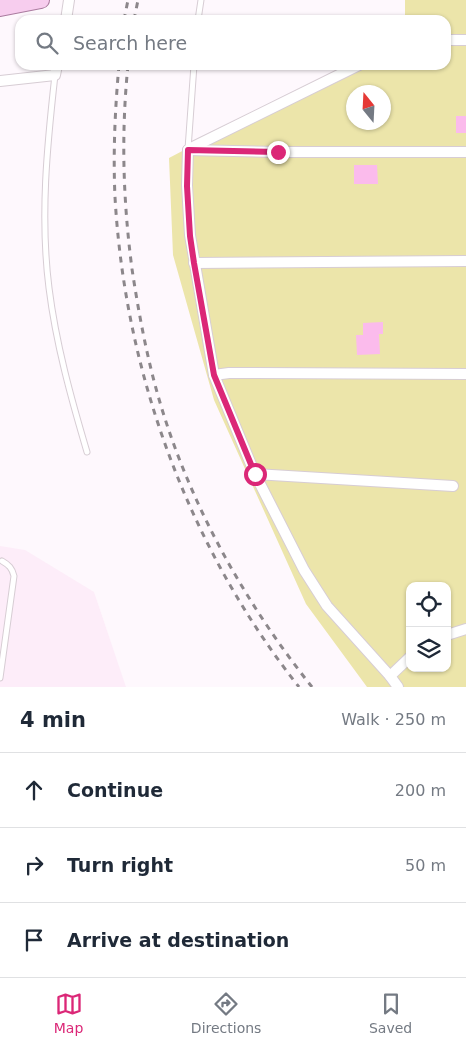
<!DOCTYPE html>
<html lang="en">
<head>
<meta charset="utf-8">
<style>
  body { margin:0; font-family:"DejaVu Sans",sans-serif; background:#f6f6f7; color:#1f2937 }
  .controls { position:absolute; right:15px; bottom:15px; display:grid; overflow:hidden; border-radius:10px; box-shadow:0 1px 4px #0004 }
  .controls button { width:45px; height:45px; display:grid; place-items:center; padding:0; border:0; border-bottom:1px solid #e0e1e3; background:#fff; color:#1f2937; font:25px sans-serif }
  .compass { position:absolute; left:346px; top:85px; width:45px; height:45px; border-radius:50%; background:#fff; box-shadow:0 1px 4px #0004; rotate:342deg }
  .stop { position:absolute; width:15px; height:15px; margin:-11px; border:4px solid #db2777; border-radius:50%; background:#fff }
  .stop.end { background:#db2777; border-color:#fff; box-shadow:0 1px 5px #0008 }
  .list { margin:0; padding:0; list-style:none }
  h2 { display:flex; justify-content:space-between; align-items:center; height:65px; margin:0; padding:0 20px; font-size:21px }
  h2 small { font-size:16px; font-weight:400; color:#747a83 }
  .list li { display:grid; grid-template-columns:32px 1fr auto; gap:15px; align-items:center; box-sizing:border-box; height:75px; padding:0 20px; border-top:1px solid #e0e1e3 }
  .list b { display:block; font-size:19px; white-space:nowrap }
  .list em { font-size:16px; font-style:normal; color:#747a83 }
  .icon { flex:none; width:28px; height:28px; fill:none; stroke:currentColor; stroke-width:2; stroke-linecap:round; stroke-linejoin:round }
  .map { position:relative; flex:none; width:466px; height:687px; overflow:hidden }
  .search { position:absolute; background:#fff; box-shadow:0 1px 4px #0004; left:15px; right:15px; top:15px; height:55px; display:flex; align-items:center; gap:12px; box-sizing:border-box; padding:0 18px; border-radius:15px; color:#747a83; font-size:19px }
  .sheet { height:290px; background:#fff }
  nav { display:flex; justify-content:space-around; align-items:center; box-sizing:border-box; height:70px; border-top:1px solid #e0e1e3; background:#fff; font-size:14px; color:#747a83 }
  nav a { display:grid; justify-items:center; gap:2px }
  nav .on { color:#db2777 }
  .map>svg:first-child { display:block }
</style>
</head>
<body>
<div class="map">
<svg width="466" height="687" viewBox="0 0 466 687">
  <rect width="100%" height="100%" fill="#fef8fd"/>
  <polygon fill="#fdedf9" points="0,546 25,550 94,592 126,687 0,687"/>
  <path fill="#ece5aa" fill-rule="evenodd" d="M405,0H466V687H367L306,604L214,400L173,255L169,158L346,65H446V20H405ZM354,92H384V122H354ZM410,586H447V668H410Z"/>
  <g fill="#fbbbec">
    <rect x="456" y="116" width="10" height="17"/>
    <polygon points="354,165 377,165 378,184 354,184"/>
    <polygon points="383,322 383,334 379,334 380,354 357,355 356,335 363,335 363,323"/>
  </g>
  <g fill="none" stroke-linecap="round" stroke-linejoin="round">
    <g stroke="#d7cdd4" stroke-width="7">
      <g id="service">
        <polyline points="198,20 201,0"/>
        <path d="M55,75C47,146 40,217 49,288C56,344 71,398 87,452"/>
        <polyline points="188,149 194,65"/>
        <path d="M0,678L14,576C12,568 9,565 2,561"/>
      </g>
    </g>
    <g stroke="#d7cdd4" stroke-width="12">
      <g id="minor">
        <polyline points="66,20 69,0"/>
        <polyline points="446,40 466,40"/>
        <polyline points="0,81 55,75 57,65"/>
        <polyline points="191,148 359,65"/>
        <polyline points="188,150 278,152 466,152"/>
        <polyline points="188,150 187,185 190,235 214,375"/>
        <polyline points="194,263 466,261"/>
        <polyline points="255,474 453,486"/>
        <polyline points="447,635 466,629"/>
        <polyline points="390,676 327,606 304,570 255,474 214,375 229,373 466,374"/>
        <polyline points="398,687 390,676 410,657"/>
      </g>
    </g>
    <g stroke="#aa7b9f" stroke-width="18">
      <polyline id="primary" points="0,8 41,0"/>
    </g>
    <use href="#service" stroke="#fff" stroke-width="5"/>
    <use href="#minor" stroke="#fff" stroke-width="10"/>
    <use href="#primary" stroke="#f7cdee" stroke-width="16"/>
    <g stroke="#8c878b" stroke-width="3" stroke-dasharray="6 6" stroke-linecap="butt">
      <polyline points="124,20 128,0"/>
      <polyline points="134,20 138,0"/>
      <path d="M119,65C115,109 113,153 115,197C125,374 189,548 299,687"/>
      <path d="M128,65C121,134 123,200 132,269C137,302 143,336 151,369C179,485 238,594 312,687"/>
    </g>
  </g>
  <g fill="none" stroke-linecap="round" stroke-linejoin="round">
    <polyline stroke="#db2777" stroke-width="6" points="255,474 214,375 194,263 190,236 187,186 188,150 278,152"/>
  </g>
</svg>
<div class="controls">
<button><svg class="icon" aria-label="locate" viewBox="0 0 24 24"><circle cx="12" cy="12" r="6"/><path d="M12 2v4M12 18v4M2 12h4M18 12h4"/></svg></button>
<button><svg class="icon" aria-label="layers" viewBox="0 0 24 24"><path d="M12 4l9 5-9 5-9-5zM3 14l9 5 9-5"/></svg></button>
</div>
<svg class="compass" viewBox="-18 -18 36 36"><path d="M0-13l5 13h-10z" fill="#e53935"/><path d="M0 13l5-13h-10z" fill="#747a83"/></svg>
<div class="stop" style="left:255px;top:474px"></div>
<div class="stop end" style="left:278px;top:152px"></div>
<div class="search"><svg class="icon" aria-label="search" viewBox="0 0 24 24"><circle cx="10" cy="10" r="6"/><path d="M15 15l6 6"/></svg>Search here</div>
</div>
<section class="sheet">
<h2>4 min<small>Walk · 250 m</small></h2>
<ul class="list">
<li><svg class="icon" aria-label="ahead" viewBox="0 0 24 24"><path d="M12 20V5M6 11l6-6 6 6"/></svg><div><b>Continue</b></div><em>200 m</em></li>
<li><svg class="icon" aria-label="right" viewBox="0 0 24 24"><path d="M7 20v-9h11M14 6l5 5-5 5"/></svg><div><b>Turn right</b></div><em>50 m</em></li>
<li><svg class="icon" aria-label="arrive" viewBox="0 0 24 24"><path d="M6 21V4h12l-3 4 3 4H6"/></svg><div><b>Arrive at destination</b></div></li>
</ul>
</section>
<nav>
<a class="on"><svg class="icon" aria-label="map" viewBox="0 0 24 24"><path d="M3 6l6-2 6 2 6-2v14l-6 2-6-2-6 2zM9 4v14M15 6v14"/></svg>Map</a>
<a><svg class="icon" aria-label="directions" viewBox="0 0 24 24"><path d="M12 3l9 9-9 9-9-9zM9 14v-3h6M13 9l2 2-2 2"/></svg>Directions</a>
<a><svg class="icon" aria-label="saved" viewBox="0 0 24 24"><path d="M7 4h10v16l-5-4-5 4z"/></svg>Saved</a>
</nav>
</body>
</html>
